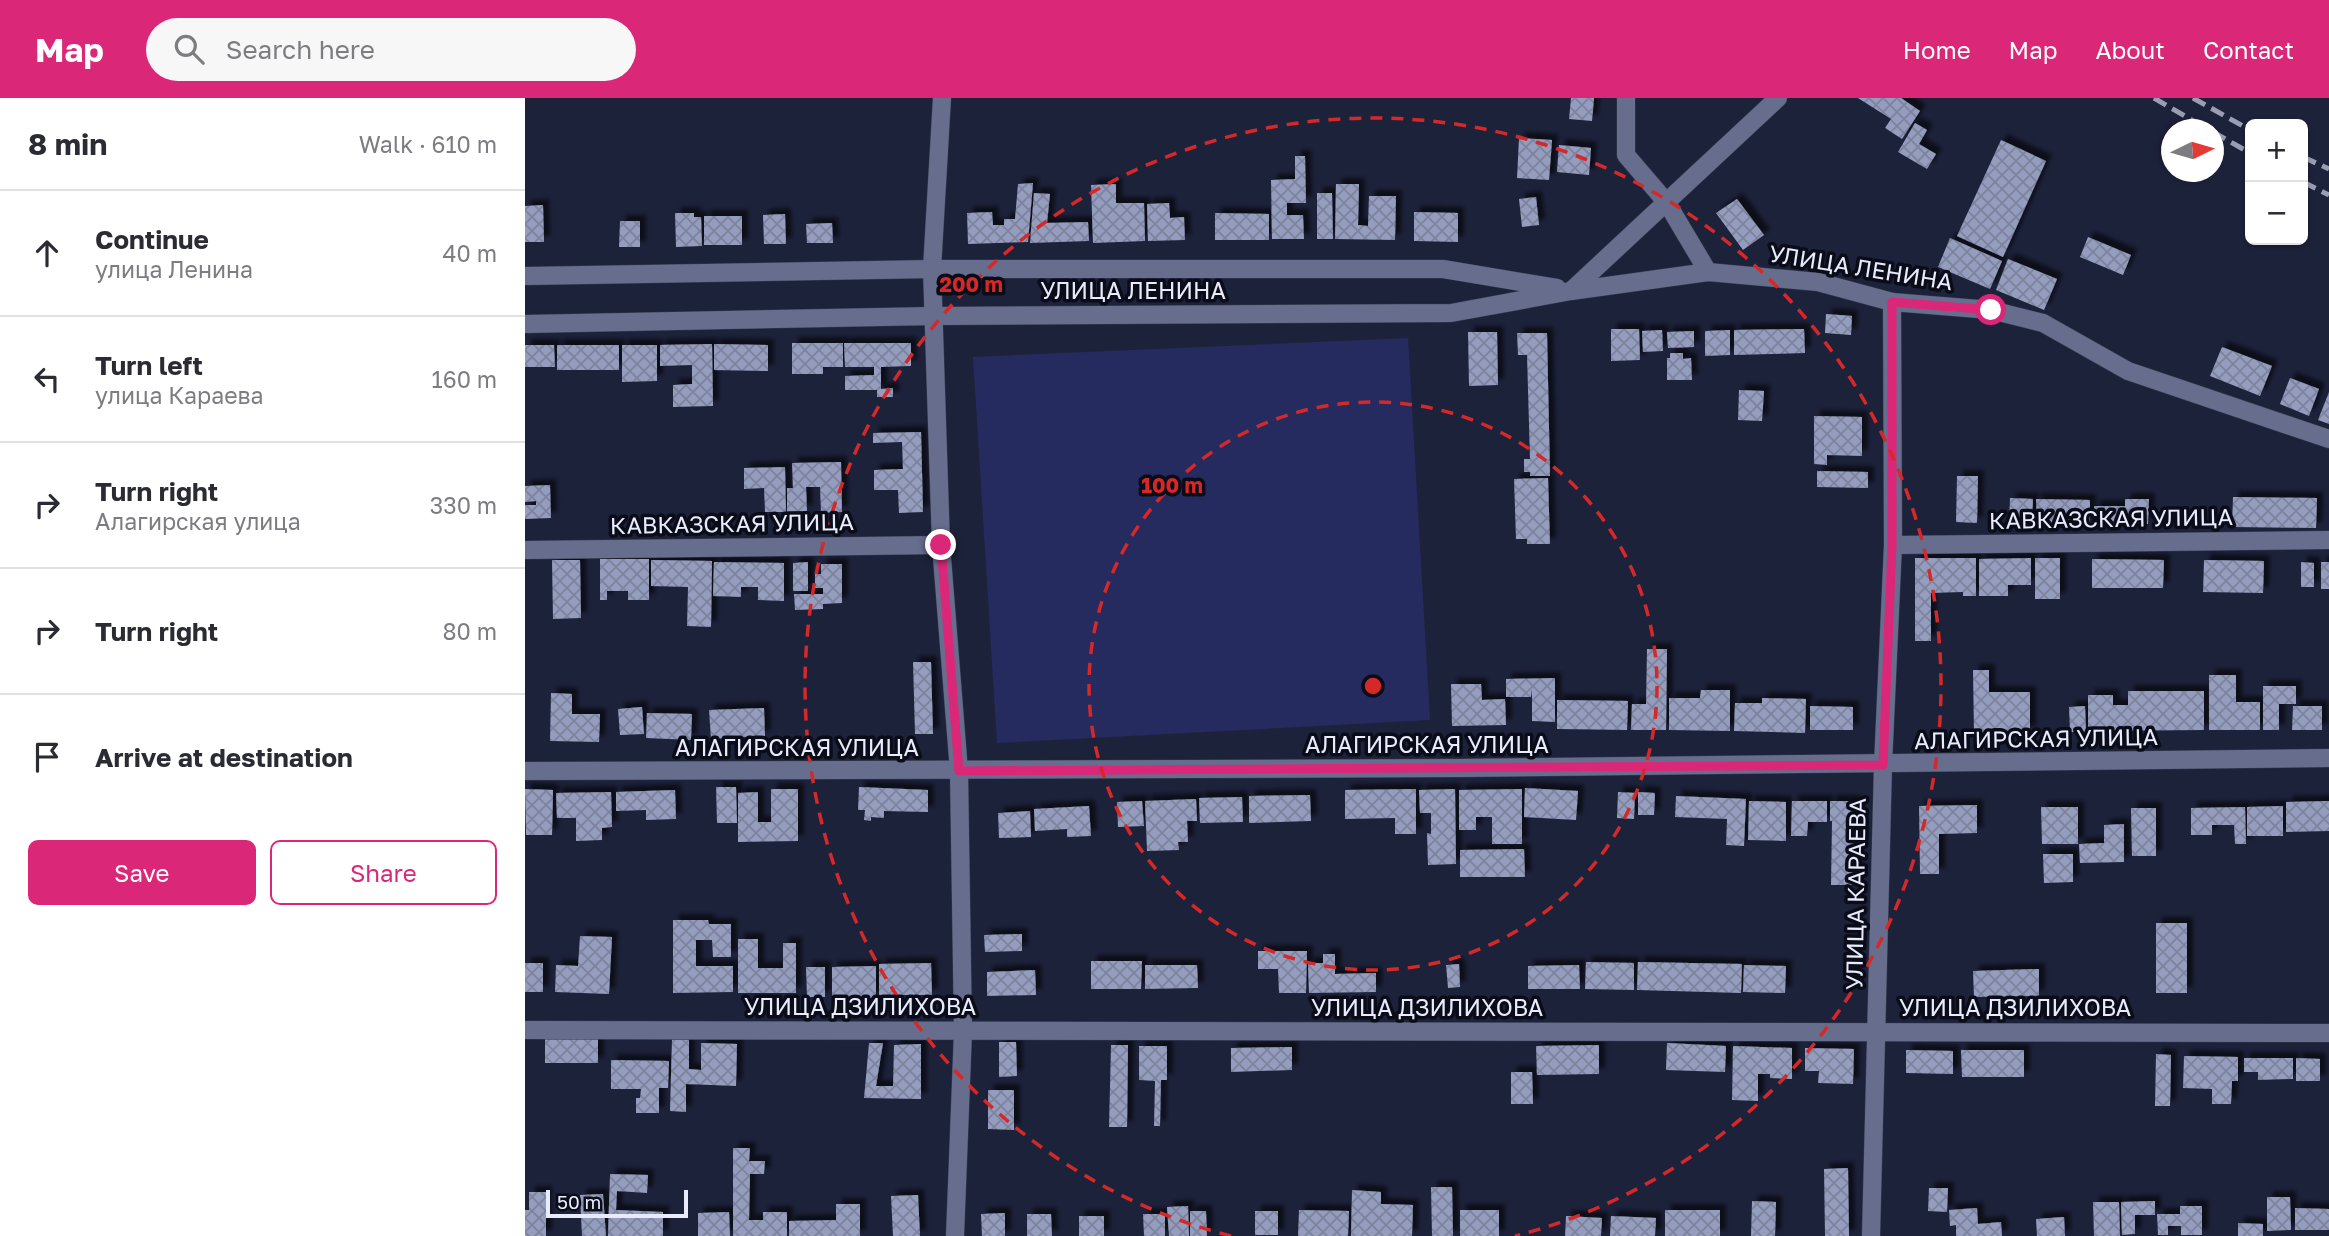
<!DOCTYPE html>
<html lang="en">
<head>
<meta charset="utf-8">
<style>
  body { margin:0; font-family:"Golos Text",sans-serif; background:#f7f7f7; color:#2b2b33 }
  .controls { position:absolute; right:21px; top:21px; display:grid; overflow:hidden; border-radius:10px; box-shadow:0 2px 5px #0004 }
  .controls button { width:63px; height:63px; display:grid; place-items:center; padding:0; border:0; border-bottom:2px solid #e1e1e2; background:#fff; color:#2b2b33; font:35px sans-serif }
  .compass { position:absolute; left:1636px; top:21px; width:63px; height:63px; border-radius:50%; background:#fff; box-shadow:0 2px 5px #0004; rotate:85deg }
  .scale { position:absolute; left:21px; bottom:18px; width:142px; box-sizing:border-box; padding-left:7px; border:4px solid #e7ebfd; border-top:0; font-size:19px; line-height:24px; white-space:nowrap; color:#e7ebfd; -webkit-text-stroke:5px #0a0c18; paint-order:stroke }
  .stop { position:absolute; width:21px; height:21px; margin:-16px; border:5px solid #db2777; border-radius:50%; background:#fff }
  .stop.end { background:#db2777; border-color:#fff; box-shadow:0 2px 7px #0008 }
  .list { margin:0; padding:0; list-style:none }
  h2 { display:flex; justify-content:space-between; align-items:center; height:91px; margin:0; padding:0 28px; font-size:30px }
  h2 small { font-size:23px; font-weight:400; color:#7c7c81 }
  .list li { display:grid; grid-template-columns:46px 1fr auto; gap:21px; align-items:center; box-sizing:border-box; height:126px; padding:0 28px; border-top:2px solid #e1e1e2 }
  .list b { display:block; font-size:26px; white-space:nowrap }
  .list p { margin:0; font-size:23px; white-space:nowrap; color:#7c7c81 }
  .list em { font-size:23px; font-style:normal; color:#7c7c81 }
  .actions { display:flex; gap:14px; padding:21px 28px }
  .actions a { flex:1; padding:16px 0; border:2px solid #db2777; border-radius:10px; text-align:center; font-size:24px; color:#db2777 }
  .actions .main { background:#db2777; color:#fff }
  .icon { flex:none; width:38px; height:38px; fill:none; stroke:currentColor; stroke-width:2; stroke-linecap:round; stroke-linejoin:round }
  .map { position:relative; flex:none; width:1804px; height:1138px; overflow:hidden }
  header { display:flex; align-items:center; gap:42px; box-sizing:border-box; height:98px; padding:0 35px; background:#db2777; color:#fff }
  header strong { font-size:33px }
  nav { display:flex; gap:38px; margin-inline-start:auto; font-size:24px }
  .search { width:490px; height:63px; background:#f7f7f7; display:flex; align-items:center; gap:18px; box-sizing:border-box; padding:0 24px; border-radius:38px; color:#7c7c81; font-size:26px }
  main { display:flex }
  aside { flex:1; background:#fff }
  .map>svg:first-child { display:block }
</style>
</head>
<body>
<header>
<strong>Map</strong>
<div class="search"><svg class="icon" aria-label="search" viewBox="0 0 24 24"><circle cx="10" cy="10" r="6"/><path d="M15 15l6 6"/></svg>Search here</div>
<nav><a>Home</a><a>Map</a><a>About</a><a>Contact</a></nav>
</header>
<main>
<aside>
<h2>8 min<small>Walk · 610 m</small></h2>
<ul class="list">
<li><svg class="icon" aria-label="ahead" viewBox="0 0 24 24"><path d="M12 20V5M6 11l6-6 6 6"/></svg><div><b>Continue</b><p>улица Ленина</p></div><em>40 m</em></li>
<li><svg class="icon" aria-label="left" viewBox="0 0 24 24"><path d="M17 20v-9H6M10 6l-5 5 5 5"/></svg><div><b>Turn left</b><p>улица Караева</p></div><em>160 m</em></li>
<li><svg class="icon" aria-label="right" viewBox="0 0 24 24"><path d="M7 20v-9h11M14 6l5 5-5 5"/></svg><div><b>Turn right</b><p>Алагирская улица</p></div><em>330 m</em></li>
<li><svg class="icon" aria-label="right" viewBox="0 0 24 24"><path d="M7 20v-9h11M14 6l5 5-5 5"/></svg><div><b>Turn right</b></div><em>80 m</em></li>
<li><svg class="icon" aria-label="arrive" viewBox="0 0 24 24"><path d="M6 21V4h12l-3 4 3 4H6"/></svg><div><b>Arrive at destination</b></div></li>
</ul>
<div class="actions"><a class="main">Save</a><a>Share</a></div>
</aside>
<div class="map">
<svg width="1804" height="1138" viewBox="0 0 1804 1138">
  <defs>
    <pattern id="building-cross-hatch" width="8" height="8" patternUnits="userSpaceOnUse" patternTransform="scale(1.75)"><rect width="8" height="8" fill="#959dbe"/><path d="M0 0l8 8M0 8l8-8" fill="none" stroke="#7d839c"/></pattern>
    <filter id="shadow"><feDropShadow dx="6" dy="-6" stdDeviation="2" flood-color="#0009"/></filter>
  </defs>
  <rect width="100%" height="100%" fill="#1d223b"/>
  <polygon fill="#252b5f" points="883,240 905,622 472,645 448,259"/>
  <g fill="url(#building-cross-hatch)" filter="url(#shadow)">
    <polygon points="1046,0 1069,0 1067,23 1044,21"/>
    <polygon points="1333,0 1376,0 1395,13 1377,41 1360,30 1366,21"/>
    <polygon points="1390,25 1402,32 1394,46 1411,56 1402,71 1373,54"/>
    <polygon points="994,40 1027,42 1024,82 992,80"/>
    <polygon points="1476,42 1521,63 1478,159 1432,138"/>
    <polygon points="1034,47 1066,50 1064,77 1032,74"/>
    <polygon points="770,58 780,58 781,105 762,105 762,117 778,117 779,141 747,141 746,82 770,81"/>
    <polygon points="508,85 503,144 443,146 442,115 467,114 468,127 479,127 479,121 490,121 493,86"/>
    <polygon points="591,86 591,105 619,105 620,143 568,145 566,87"/>
    <polygon points="811,86 834,86 833,127 843,128 844,98 871,98 870,142 810,141"/>
    <polygon points="509,95 525,96 522,125 563,124 564,143 505,145"/>
    <polygon points="792,95 807,95 808,141 792,141"/>
    <polygon points="1011,99 1014,127 997,129 994,101"/>
    <polygon points="1212,101 1239,137 1218,152 1191,115"/>
    <polygon points="644,105 645,120 659,119 660,142 623,143 622,106"/>
    <polygon points="18,107 19,144 0,144 0,108"/>
    <polygon points="889,114 933,115 933,144 889,143"/>
    <polygon points="150,115 169,115 169,119 176,119 177,148 151,149"/>
    <polygon points="690,115 744,116 744,142 690,142"/>
    <polygon points="260,116 261,146 239,146 238,117"/>
    <rect x="179" y="118" width="38" height="29"/>
    <polygon points="95,123 115,123 115,149 94,149"/>
    <polygon points="307,125 308,145 282,145 281,126"/>
    <polygon points="1563,139 1606,157 1598,177 1555,159"/>
    <polygon points="1425,140 1477,163 1465,191 1413,169"/>
    <polygon points="1483,161 1532,181 1519,212 1471,192"/>
    <polygon points="1301,216 1327,218 1326,237 1300,235"/>
    <polygon points="1086,231 1114,231 1115,262 1086,263"/>
    <polygon points="1279,231 1280,255 1209,257 1209,232"/>
    <polygon points="1137,232 1138,253 1118,254 1117,233"/>
    <polygon points="1205,232 1205,257 1180,258 1180,233"/>
    <polygon points="1169,233 1169,249 1143,250 1142,234"/>
    <polygon points="943,234 972,234 973,287 944,288"/>
    <polygon points="992,235 1022,235 1025,378 1005,378 1005,374 999,374 999,361 1005,361 1002,257 993,257"/>
    <polygon points="267,245 318,245 318,269 298,269 298,276 267,276"/>
    <polygon points="319,245 386,245 386,268 356,269 356,291 368,290 368,299 352,299 352,292 320,292 320,278 349,277 349,269 320,269"/>
    <polygon points="187,246 188,308 148,309 148,287 167,286 167,267 135,268 135,247"/>
    <polygon points="189,246 243,247 243,273 189,272"/>
    <polygon points="0,247 29,247 30,269 0,269"/>
    <rect x="32" y="247" width="62" height="25"/>
    <polygon points="97,247 132,247 132,283 97,284"/>
    <polygon points="1697,249 1747,268 1735,298 1685,278"/>
    <polygon points="1145,255 1158,255 1158,261 1166,260 1167,282 1142,282 1142,260 1145,260"/>
    <polygon points="1765,280 1794,291 1784,318 1755,306"/>
    <polygon points="1214,292 1239,293 1237,323 1213,322"/>
    <polygon points="1804,294 1804,326 1793,322"/>
    <polygon points="1289,318 1337,319 1337,358 1302,357 1302,367 1289,366"/>
    <polygon points="396,334 398,414 374,415 373,392 349,392 349,372 378,371 377,344 348,345 348,335"/>
    <polygon points="316,364 317,414 296,415 295,389 281,389 282,413 262,414 262,390 268,390 267,365"/>
    <polygon points="260,369 261,414 240,414 239,390 219,391 219,370"/>
    <polygon points="1292,373 1343,374 1343,390 1292,389"/>
    <polygon points="1432,378 1453,378 1452,425 1431,424"/>
    <polygon points="1023,380 1025,446 1002,446 1002,441 991,441 989,381"/>
    <polygon points="25,387 26,420 0,421 0,407 11,407 11,403 0,404 0,388"/>
    <polygon points="1708,399 1792,400 1791,430 1707,429"/>
    <polygon points="1485,400 1508,401 1507,424 1484,423"/>
    <polygon points="1511,401 1565,402 1565,425 1512,425"/>
    <polygon points="1600,401 1624,401 1623,426 1569,425 1569,408 1600,408"/>
    <polygon points="1390,460 1451,460 1451,498 1438,498 1438,494 1406,495 1406,543 1390,543"/>
    <polygon points="1506,460 1506,487 1483,487 1483,498 1454,498 1454,461"/>
    <rect x="1510" y="460" width="25" height="41"/>
    <polygon points="75,461 124,461 124,502 103,502 103,493 82,493 82,502 75,502"/>
    <polygon points="1567,461 1639,462 1638,490 1567,490"/>
    <polygon points="27,462 55,462 56,520 28,521"/>
    <polygon points="126,462 187,463 186,529 162,528 163,489 126,488"/>
    <polygon points="1679,462 1739,463 1738,495 1678,494"/>
    <polygon points="189,464 259,465 259,503 233,502 233,489 216,489 216,499 188,498"/>
    <polygon points="283,464 283,493 268,493 268,465"/>
    <polygon points="1776,464 1789,465 1789,489 1776,489"/>
    <rect x="1796" y="464" width="8" height="27"/>
    <polygon points="296,466 317,466 317,505 298,506 298,511 270,512 269,496 298,496 298,490 290,490 290,476 296,476"/>
    <polygon points="1122,551 1142,551 1141,632 1106,632 1107,606 1121,606"/>
    <polygon points="388,564 406,564 408,636 390,636"/>
    <polygon points="1448,572 1464,572 1464,594 1505,594 1505,634 1449,635"/>
    <polygon points="1684,577 1711,577 1711,604 1735,604 1735,632 1684,632"/>
    <polygon points="1030,580 1030,624 1007,623 1007,591 1006,599 981,599 981,581"/>
    <polygon points="926,586 956,586 957,602 980,601 981,627 927,628"/>
    <polygon points="1738,588 1771,588 1771,606 1754,606 1754,632 1738,632"/>
    <polygon points="1176,592 1205,592 1205,633 1144,632 1144,600 1175,600"/>
    <polygon points="1603,593 1679,593 1679,632 1563,633 1563,597 1588,597 1588,607 1603,607"/>
    <polygon points="26,595 47,596 47,616 75,616 74,644 25,643"/>
    <polygon points="1237,600 1281,601 1280,635 1209,633 1210,605 1237,605"/>
    <polygon points="1032,602 1103,603 1102,632 1032,631"/>
    <polygon points="1285,608 1328,609 1328,632 1285,632"/>
    <polygon points="1560,608 1561,634 1545,634 1544,609"/>
    <polygon points="1768,608 1797,608 1797,632 1767,632"/>
    <polygon points="117,609 119,636 95,637 93,611"/>
    <polygon points="239,610 240,638 186,641 184,612"/>
    <polygon points="122,615 167,616 166,642 121,640"/>
    <polygon points="191,689 211,689 212,725 192,725"/>
    <polygon points="334,689 403,692 403,714 359,713 359,720 346,719 346,723 339,722 340,712 333,712"/>
    <polygon points="1000,690 1053,693 1051,722 999,719"/>
    <polygon points="0,691 28,692 27,737 1,737"/>
    <polygon points="246,691 273,691 273,743 213,744 213,695 233,694 233,724 246,724"/>
    <polygon points="891,691 891,736 870,736 870,720 820,721 820,692"/>
    <polygon points="930,691 931,766 903,767 902,735 906,736 906,715 895,715 894,692"/>
    <polygon points="997,691 997,746 967,746 967,719 951,719 951,732 934,732 934,692"/>
    <polygon points="150,692 151,721 121,722 121,712 91,713 91,694"/>
    <polygon points="86,694 87,729 77,730 77,742 51,743 51,720 32,720 31,695"/>
    <polygon points="1093,694 1110,695 1109,721 1092,720"/>
    <polygon points="1113,694 1130,695 1129,717 1113,717"/>
    <polygon points="785,697 786,723 724,725 724,698"/>
    <polygon points="1151,698 1221,701 1219,748 1201,747 1202,721 1150,719"/>
    <polygon points="717,699 718,724 675,725 674,700"/>
    <polygon points="671,701 672,723 662,723 663,744 653,744 654,752 622,753 620,703"/>
    <polygon points="617,703 619,728 593,729 592,704"/>
    <polygon points="1224,703 1261,704 1261,743 1223,742"/>
    <polygon points="1267,703 1302,703 1302,724 1283,724 1282,738 1266,738"/>
    <polygon points="1305,703 1330,703 1330,724 1332,724 1331,787 1306,787 1307,723 1305,723"/>
    <polygon points="1804,703 1804,733 1761,734 1761,704"/>
    <polygon points="1452,707 1452,735 1414,736 1414,776 1395,776 1394,708"/>
    <polygon points="564,708 566,738 542,739 542,731 510,733 509,711"/>
    <polygon points="1758,708 1758,738 1722,738 1722,709"/>
    <polygon points="1516,709 1553,709 1553,746 1517,746"/>
    <polygon points="1720,709 1721,746 1710,746 1709,727 1687,727 1687,737 1666,737 1666,710"/>
    <polygon points="1606,710 1631,710 1631,758 1607,758"/>
    <polygon points="505,713 506,739 474,740 473,715"/>
    <polygon points="1599,726 1599,764 1555,765 1554,746 1579,745 1579,727"/>
    <polygon points="999,751 1000,779 935,779 935,752"/>
    <polygon points="1518,756 1548,756 1548,784 1519,785"/>
    <polygon points="148,822 183,822 184,826 206,826 206,859 188,859 187,842 171,842 171,868 208,868 208,894 148,895"/>
    <rect x="1631" y="825" width="31" height="70"/>
    <polygon points="497,836 497,853 460,854 459,837"/>
    <polygon points="55,838 87,839 84,896 30,894 31,867 53,868"/>
    <polygon points="213,841 233,841 233,870 258,870 258,845 271,845 271,895 213,895"/>
    <polygon points="733,853 782,853 781,895 754,895 753,871 733,871"/>
    <polygon points="798,856 810,856 810,876 851,875 851,894 784,895 783,865 798,865"/>
    <polygon points="566,863 617,863 616,891 566,891"/>
    <polygon points="1061,864 1109,865 1109,892 1060,891"/>
    <polygon points="1113,864 1217,866 1216,895 1112,892"/>
    <rect x="0" y="865" width="18" height="29"/>
    <polygon points="406,865 407,897 354,897 354,866"/>
    <polygon points="934,866 935,889 923,890 921,867"/>
    <polygon points="620,867 672,867 673,890 620,891"/>
    <polygon points="1054,867 1055,891 1003,891 1003,868"/>
    <polygon points="1219,867 1261,868 1260,895 1218,894"/>
    <polygon points="351,868 351,900 307,900 307,869"/>
    <polygon points="281,869 300,869 300,899 282,899"/>
    <polygon points="1514,871 1514,898 1449,899 1448,873"/>
    <polygon points="510,872 511,897 462,898 462,874"/>
    <rect x="20" y="941" width="53" height="24"/>
    <polygon points="147,941 164,941 164,971 176,972 176,945 212,946 211,988 161,986 161,1014 145,1013"/>
    <polygon points="474,944 491,944 492,978 474,979"/>
    <polygon points="344,945 358,945 351,988 368,988 369,947 396,946 396,1001 339,1000"/>
    <polygon points="1142,945 1201,948 1200,974 1141,972"/>
    <polygon points="586,947 603,947 602,1029 584,1029"/>
    <polygon points="1074,947 1074,976 1012,977 1011,948"/>
    <polygon points="614,948 642,948 642,982 636,982 635,1028 629,1028 630,983 614,982"/>
    <polygon points="1208,948 1267,950 1267,981 1245,980 1245,976 1233,976 1233,1003 1207,1002"/>
    <polygon points="767,949 767,972 706,974 706,950"/>
    <polygon points="1280,950 1329,951 1328,986 1293,985 1294,973 1280,973"/>
    <polygon points="1381,952 1428,953 1428,976 1381,975"/>
    <polygon points="1436,952 1499,952 1499,979 1437,979"/>
    <polygon points="1631,956 1646,957 1645,1008 1630,1008"/>
    <polygon points="1659,958 1713,959 1713,983 1707,983 1706,1006 1687,1006 1687,991 1658,990"/>
    <polygon points="1719,960 1768,960 1768,981 1733,982 1733,974 1719,974"/>
    <polygon points="1771,960 1795,961 1795,983 1771,983"/>
    <polygon points="86,962 144,963 143,990 134,990 134,1015 111,1015 111,1000 115,1000 116,991 86,991"/>
    <polygon points="986,974 1007,974 1008,1006 986,1006"/>
    <polygon points="463,992 489,992 489,1032 463,1031"/>
    <polygon points="208,1050 225,1050 224,1063 240,1063 239,1076 225,1076 224,1122 238,1122 238,1114 262,1114 262,1138 208,1138"/>
    <polygon points="1323,1070 1324,1138 1300,1138 1299,1071"/>
    <polygon points="85,1076 123,1077 122,1095 92,1093 91,1112 138,1114 138,1138 83,1138"/>
    <polygon points="906,1089 927,1089 928,1138 907,1138"/>
    <polygon points="1404,1090 1423,1090 1422,1114 1403,1113"/>
    <polygon points="827,1092 856,1094 856,1106 888,1107 887,1138 826,1138"/>
    <polygon points="4,1094 21,1094 21,1138 0,1138 0,1112 4,1112"/>
    <polygon points="78,1096 81,1138 57,1138 55,1097"/>
    <polygon points="393,1097 395,1138 368,1138 366,1098"/>
    <polygon points="1742,1099 1765,1099 1766,1132 1742,1133"/>
    <polygon points="1227,1103 1251,1104 1250,1138 1226,1138"/>
    <polygon points="1630,1103 1630,1117 1610,1117 1610,1136 1597,1137 1596,1104"/>
    <polygon points="1568,1104 1594,1104 1595,1138 1569,1138"/>
    <polygon points="311,1106 335,1106 335,1138 264,1138 264,1123 311,1122"/>
    <polygon points="663,1108 664,1138 644,1138 642,1109"/>
    <polygon points="1655,1108 1677,1108 1677,1137 1656,1137 1656,1128 1643,1128 1643,1137 1633,1137 1632,1116 1655,1116"/>
    <polygon points="1452,1110 1453,1126 1476,1124 1477,1138 1431,1138 1431,1127 1425,1128 1424,1112"/>
    <polygon points="1770,1110 1804,1111 1804,1132 1770,1132"/>
    <polygon points="774,1112 824,1113 823,1138 773,1138"/>
    <rect x="935" y="1112" width="39" height="26"/>
    <rect x="1140" y="1112" width="55" height="26"/>
    <polygon points="665,1113 681,1113 682,1138 665,1138"/>
    <rect x="730" y="1113" width="23" height="24"/>
    <polygon points="204,1114 205,1138 173,1138 173,1115"/>
    <polygon points="480,1115 480,1138 457,1138 456,1116"/>
    <polygon points="502,1116 526,1116 527,1138 502,1138"/>
    <polygon points="618,1116 640,1116 640,1138 619,1138"/>
    <rect x="554" y="1118" width="25" height="20"/>
    <polygon points="1041,1118 1077,1120 1076,1138 1040,1138"/>
    <polygon points="1086,1118 1131,1120 1130,1138 1085,1138"/>
    <polygon points="1539,1119 1540,1138 1512,1138 1511,1121"/>
    <polygon points="1713,1125 1738,1126 1738,1138 1713,1138"/>
  </g>
  <g fill="none" stroke-linecap="round" stroke-linejoin="round">
    <g stroke="#393c52" stroke-width="19">
      <g id="minor">
        <polyline points="417,0 407,171 416,447 434,673 438,933 430,1138"/>
        <polyline points="1101,0 1101,57 1142,105 1183,174"/>
        <polyline points="1367,204 1466,212 1518,225 1603,273 1804,341"/>
        <polyline points="1368,447 1804,442"/>
        <polyline points="0,452 416,447"/>
        <path d="M0,673C601,673 1203,670 1804,660"/>
        <polyline points="0,932 1804,935"/>
      </g>
    </g>
    <g stroke="#393c52" stroke-width="19">
      <g id="tertiary">
        <polyline points="0,178 407,171 918,171 1032,190"/>
        <polyline points="1046,193 1253,0"/>
        <polyline points="0,226 409,218 926,215 1046,193 1183,174 1293,184 1367,204 1368,447 1358,667 1346,1138"/>
      </g>
    </g>
    <use href="#minor" stroke="#676e8d" stroke-width="18"/>
    <use href="#tertiary" stroke="#676e8d" stroke-width="18"/>
    <g stroke="#999eb2" stroke-width="5" stroke-dasharray="14 7" stroke-linecap="butt">
      <polyline points="1629,0 1684,32"/>
      <polyline points="1668,0 1725,32"/>
      <polyline points="1688,34 1725,55"/>
      <polyline points="1778,59 1804,71"/>
      <polyline points="1778,84 1804,97"/>
    </g>
  </g>
  <g fill="none" stroke-linecap="round" stroke-linejoin="round">
    <polyline stroke="#db2777" stroke-width="9" points="416,447 434,673 1358,667 1367,447 1367,204 1466,212"/>
  </g>
  <g fill="none" stroke="#d62828" stroke-width="3.5" stroke-dasharray="12 9">
    <circle cx="848" cy="588" r="284"/>
    <path d="M706 1138A568 568 0 1 1 990 1138"/>
  </g>
  <g text-anchor="middle" dominant-baseline="central" stroke-width="7" stroke-linejoin="round" paint-order="stroke">
    <g font-size="23" fill="#e7ebfd" stroke="#0a0c18">
      <text transform="translate(1336 169) rotate(9)">УЛИЦА ЛЕНИНА</text>
      <text x="608" y="192">УЛИЦА ЛЕНИНА</text>
      <text transform="translate(1586 420) rotate(-1)">КАВКАЗСКАЯ УЛИЦА</text>
      <text transform="translate(207 425) rotate(-1)">КАВКАЗСКАЯ УЛИЦА</text>
      <text transform="translate(1511 640) rotate(-1)">АЛАГИРСКАЯ УЛИЦА</text>
      <text x="902" y="646">АЛАГИРСКАЯ УЛИЦА</text>
      <text x="272" y="649">АЛАГИРСКАЯ УЛИЦА</text>
      <text transform="translate(1330 796) rotate(-89)">УЛИЦА КАРАЕВА</text>
      <text x="335" y="908">УЛИЦА ДЗИЛИХОВА</text>
      <text x="902" y="909">УЛИЦА ДЗИЛИХОВА</text>
      <text x="1490" y="909">УЛИЦА ДЗИЛИХОВА</text>
    </g>
  </g>
  <circle cx="848" cy="588" r="10" fill="#d62828" stroke="#0a0c18" stroke-width="3.5"/>
  <g font-size="21" text-anchor="middle" font-weight="bold" fill="#d62828" stroke="#0a0c18" stroke-width="7" stroke-linejoin="round" paint-order="stroke">
    <text x="446" y="194">200 m</text>
    <text x="647" y="395">100 m</text>
  </g>
</svg>
<div class="controls">
<button>+</button>
<button>−</button>
</div>
<svg class="compass" viewBox="-18 -18 36 36"><path d="M0-13l5 13h-10z" fill="#e53935"/><path d="M0 13l5-13h-10z" fill="#7c7c81"/></svg>
<div class="scale">50 m</div>
<div class="stop" style="left:1466px;top:212px"></div>
<div class="stop end" style="left:416px;top:447px"></div>
</div>
</main>
</body>
</html>
